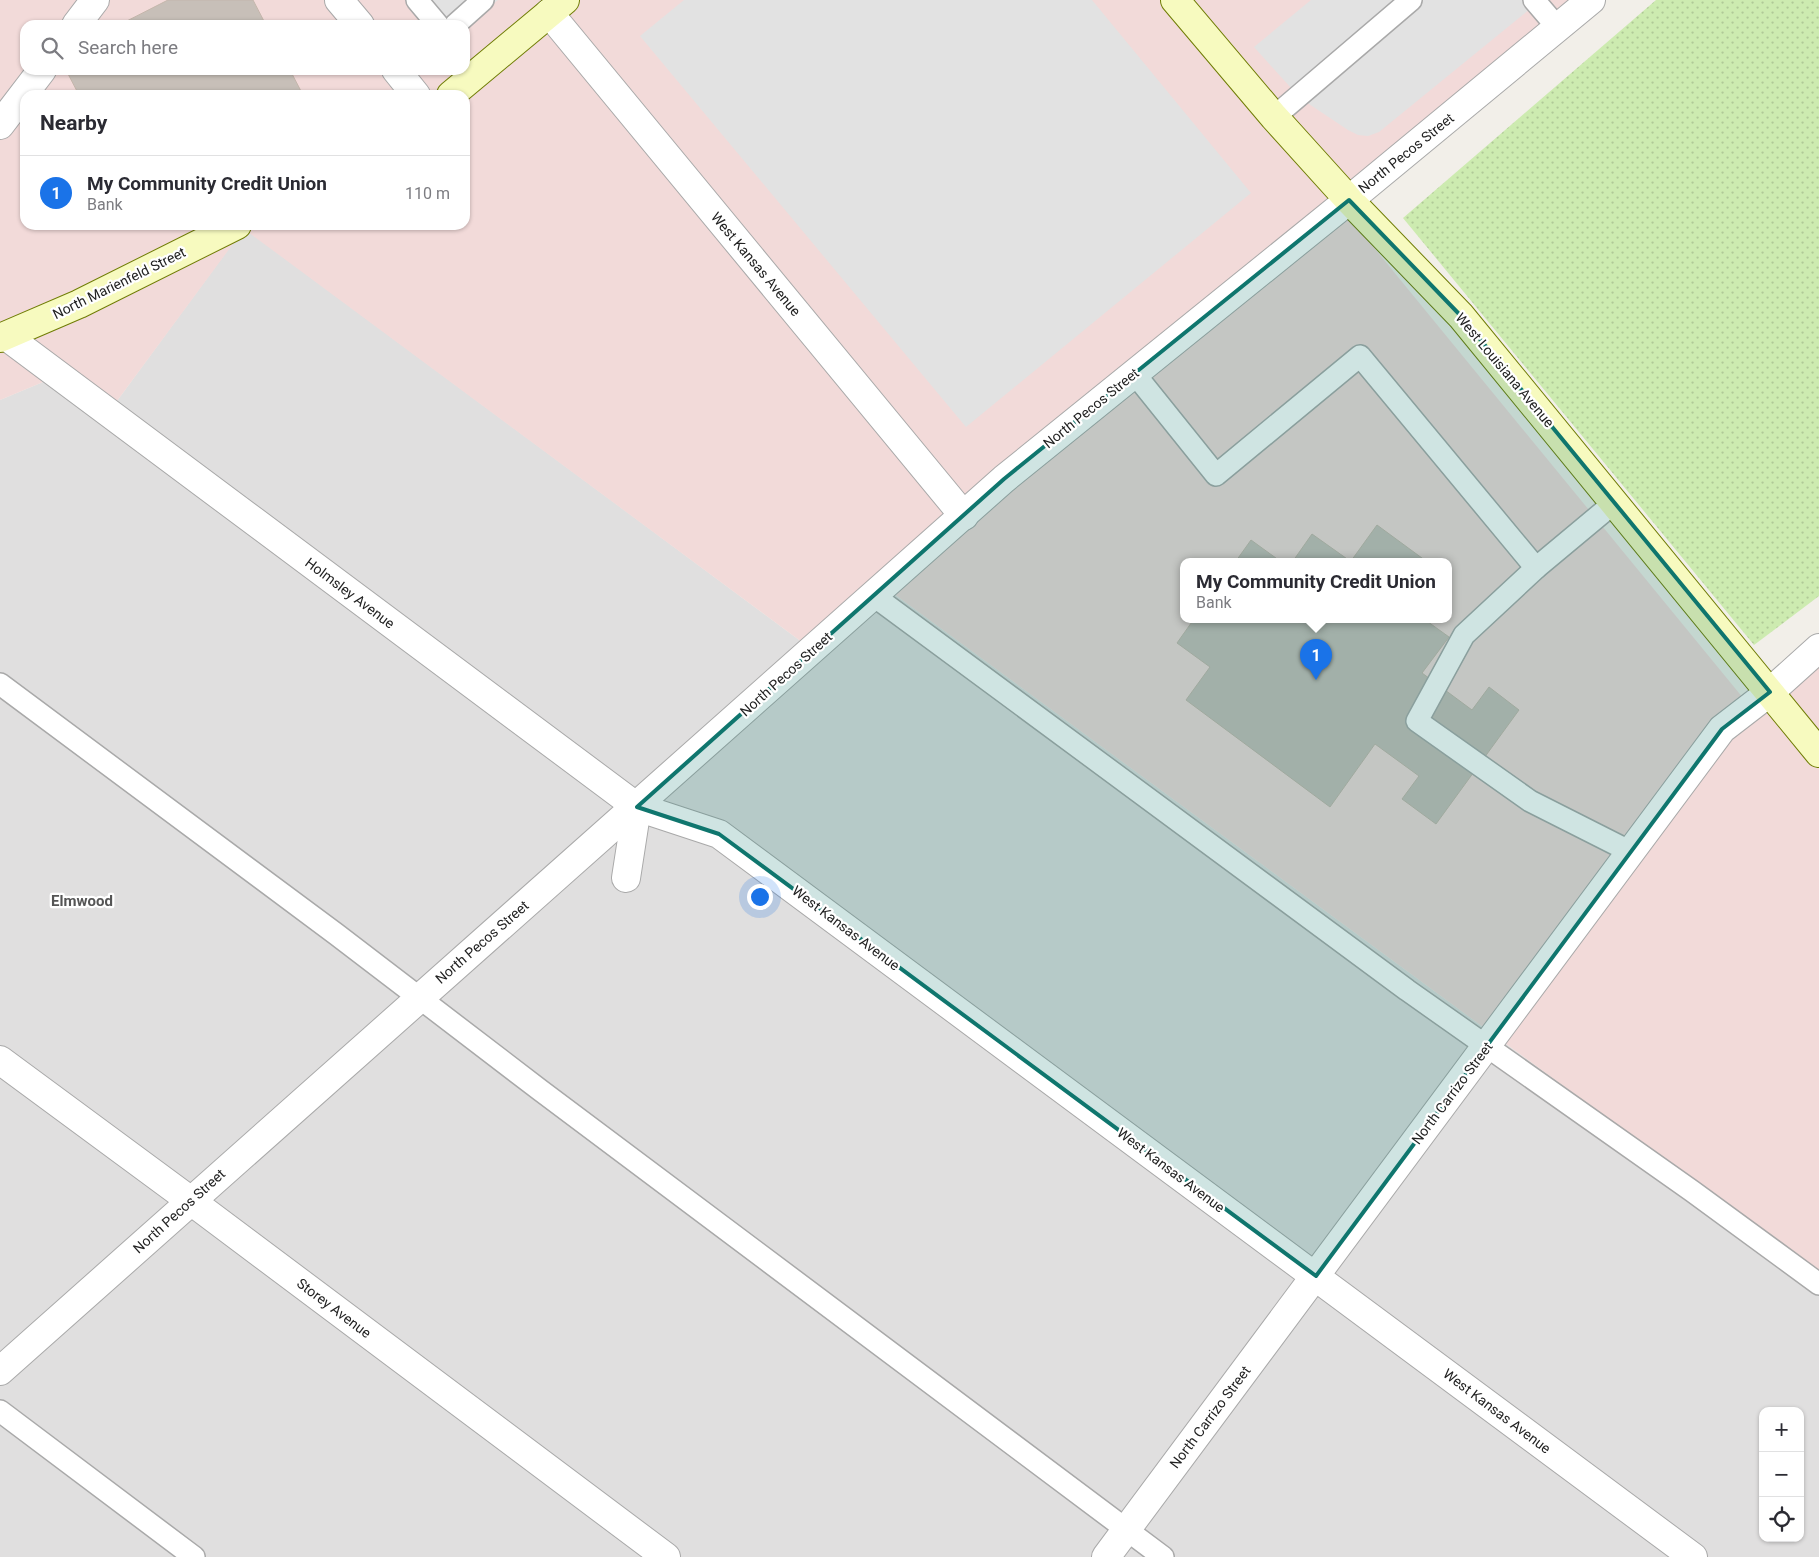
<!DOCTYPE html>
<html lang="en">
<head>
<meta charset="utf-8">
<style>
  body { margin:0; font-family:Roboto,sans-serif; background:#f2f2f3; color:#2b2b33 }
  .controls { position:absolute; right:15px; bottom:15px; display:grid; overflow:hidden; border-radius:10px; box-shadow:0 1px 4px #0004 }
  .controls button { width:45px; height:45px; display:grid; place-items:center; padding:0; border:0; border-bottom:1px solid #e1e1e2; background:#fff; color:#2b2b33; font:25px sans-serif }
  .you { position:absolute; left:759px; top:896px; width:18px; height:18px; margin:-12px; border:4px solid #fff; border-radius:50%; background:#1a73e8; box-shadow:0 0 0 8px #1a73e833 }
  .badge { display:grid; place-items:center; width:32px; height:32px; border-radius:50%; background:#1a73e8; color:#fff; font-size:16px; font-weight:700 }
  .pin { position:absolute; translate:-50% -41px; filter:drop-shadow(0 1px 2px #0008) }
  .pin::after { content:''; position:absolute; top:26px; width:18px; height:15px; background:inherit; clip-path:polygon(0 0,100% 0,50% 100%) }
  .popup { position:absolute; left:1180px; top:558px; width:272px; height:65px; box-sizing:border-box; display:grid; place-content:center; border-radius:10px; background:#fff; filter:drop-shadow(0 1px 4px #0005); font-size:16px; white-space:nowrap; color:#7c7c81 }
  .popup b { font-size:19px; color:#2b2b33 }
  .popup::after { content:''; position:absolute; left:50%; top:100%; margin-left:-10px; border:10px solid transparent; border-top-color:#fff }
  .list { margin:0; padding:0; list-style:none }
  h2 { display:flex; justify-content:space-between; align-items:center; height:65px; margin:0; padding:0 20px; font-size:21px }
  h2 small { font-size:16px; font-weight:400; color:#7c7c81 }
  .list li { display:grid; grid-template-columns:32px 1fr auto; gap:15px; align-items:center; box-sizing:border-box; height:75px; padding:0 20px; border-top:1px solid #e1e1e2 }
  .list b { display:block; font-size:19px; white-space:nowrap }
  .list p { margin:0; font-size:16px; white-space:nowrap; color:#7c7c81 }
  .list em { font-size:16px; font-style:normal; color:#7c7c81 }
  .icon { flex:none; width:28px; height:28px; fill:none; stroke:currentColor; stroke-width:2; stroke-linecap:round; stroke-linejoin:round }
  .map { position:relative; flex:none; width:1819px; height:1557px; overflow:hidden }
  .search { position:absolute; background:#fff; box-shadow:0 1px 4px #0004; left:20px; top:20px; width:450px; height:55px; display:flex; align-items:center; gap:12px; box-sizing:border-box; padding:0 18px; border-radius:15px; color:#7c7c81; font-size:19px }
  .panel { position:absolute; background:#fff; box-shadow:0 1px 4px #0004; left:20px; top:90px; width:450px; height:140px; border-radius:15px }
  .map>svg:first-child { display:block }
</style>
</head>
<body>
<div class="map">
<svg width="1819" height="1557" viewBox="0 0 1819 1557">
  <defs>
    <pattern id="grass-dots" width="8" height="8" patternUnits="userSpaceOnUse" patternTransform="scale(1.25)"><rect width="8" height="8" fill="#cdebb0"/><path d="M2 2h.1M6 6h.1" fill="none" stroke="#b0c997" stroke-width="1.8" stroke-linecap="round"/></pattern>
  </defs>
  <rect width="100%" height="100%" fill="#f2efe9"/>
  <path fill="#e0dfdf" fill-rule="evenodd" d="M244,228L814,651L886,588L1819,1274V1557H0V400L67,372L114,405ZM1763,1411H1800V1538H1763Z"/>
  <path fill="#f2dad9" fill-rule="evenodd" d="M0,0H1588L1339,205L1748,704L1819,646V1274L886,588L814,651L244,229L114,405L67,372L0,400ZM25,25H465V70H25ZM25,95H465V225H25ZM1184,561H1448V619H1184Z"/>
  <polygon fill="url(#grass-dots)" points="1656,0 1819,0 1819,596 1754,645 1403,218"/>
  <g fill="#e2e2e2">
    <polygon points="405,0 498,0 465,27 426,25"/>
    <polygon points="684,0 1092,0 1251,193 966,427 640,36"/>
    <polygon points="1311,0 1541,0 1379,132 1368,136 1358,135 1348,130 1309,104 1292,89 1254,47"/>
  </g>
  <g fill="#c7bfb8" stroke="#c4b6ab">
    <polygon points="168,0 253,0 266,25 119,25"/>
    <polygon points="66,70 290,70 303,95 79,95"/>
    <polygon points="1377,525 1426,561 1351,561"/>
    <polygon points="1312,534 1350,561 1293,561"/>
    <polygon points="1251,540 1280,561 1236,561"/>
    <polygon points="1194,619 1424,619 1449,637 1422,673 1472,710 1489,687 1519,710 1436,824 1402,799 1419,776 1375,744 1330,807 1186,700 1210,667 1177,643"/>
  </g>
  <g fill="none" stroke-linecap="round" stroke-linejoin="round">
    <g stroke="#a9a9a9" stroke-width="24">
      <g id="lane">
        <polyline points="417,0 438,25"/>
        <polyline points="1534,0 1558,28"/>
        <polyline points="455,25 483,0"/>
        <polyline points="1274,117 1411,0"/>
        <polyline points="1134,373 1216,475 1360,356 1536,568 1614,503"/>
        <polyline points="1536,568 1464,635 1417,721 1530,801 1631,852"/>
        <polyline points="874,596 1407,990 1692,1191 1819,1284"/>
        <polyline points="0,684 336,934 540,1090 1163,1557"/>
        <polyline points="0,1411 194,1557"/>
      </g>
    </g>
    <g stroke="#a9a9a9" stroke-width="30">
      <g id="street">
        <polyline points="339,0 360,25"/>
        <polyline points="549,13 964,516"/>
        <polyline points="76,25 95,0"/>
        <polyline points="396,70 416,95"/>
        <polyline points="0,125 42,70"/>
        <polyline points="6,336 637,807 626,878"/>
        <polyline points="637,807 719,834 1693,1557"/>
        <polyline points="0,1060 191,1201 666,1557"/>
        <polyline points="0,1371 1004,479 1349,200 1591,0"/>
        <polyline points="1106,1557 1722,729 1770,692 1819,648"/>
      </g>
    </g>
    <g stroke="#707d05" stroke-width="30">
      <g id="secondary">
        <polyline points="1175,0 1274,117 1349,200 1461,316 1819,753"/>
        <polyline points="451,95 565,0"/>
        <polyline points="0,338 79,304 237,225"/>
      </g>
    </g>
    <use href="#lane" stroke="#fff" stroke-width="21"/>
    <use href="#street" stroke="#fff" stroke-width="28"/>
    <use href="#secondary" stroke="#f7fabf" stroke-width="28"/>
  </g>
  <path fill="#0f766e" fill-opacity="0.2" stroke="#0f766e" stroke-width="4" stroke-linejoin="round" d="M1349,200L1461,316L1770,692L1722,729L1316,1276L719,834L637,807L1004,479Z"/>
  <g text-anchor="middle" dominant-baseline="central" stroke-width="4.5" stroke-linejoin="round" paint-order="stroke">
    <g font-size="14" fill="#222" stroke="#fff">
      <text transform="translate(1406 153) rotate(-39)">North Pecos Street</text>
      <text transform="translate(756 264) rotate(50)">West Kansas Avenue</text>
      <text transform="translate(119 283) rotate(-26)">North Marienfeld Street</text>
      <text transform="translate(1505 370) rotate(50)">West Louisiana Avenue</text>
      <text transform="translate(1091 408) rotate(-39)">North Pecos Street</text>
      <text transform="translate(350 593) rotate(37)">Holmsley Avenue</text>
      <text transform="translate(786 674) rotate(-42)">North Pecos Street</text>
      <text transform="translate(846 928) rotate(37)">West Kansas Avenue</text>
      <text transform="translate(482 942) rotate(-41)">North Pecos Street</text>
      <text transform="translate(1452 1093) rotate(-53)">North Carrizo Street</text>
      <text transform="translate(1171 1170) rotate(37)">West Kansas Avenue</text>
      <text transform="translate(179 1211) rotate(-42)">North Pecos Street</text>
      <text transform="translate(334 1308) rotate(37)">Storey Avenue</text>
      <text transform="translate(1497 1411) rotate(37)">West Kansas Avenue</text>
      <text transform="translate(1210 1417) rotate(-53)">North Carrizo Street</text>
    </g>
    <g font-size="15" font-weight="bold" fill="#555" stroke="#fff">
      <text x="82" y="901">Elmwood</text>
    </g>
  </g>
</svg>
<div class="controls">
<button>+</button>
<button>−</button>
<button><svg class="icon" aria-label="locate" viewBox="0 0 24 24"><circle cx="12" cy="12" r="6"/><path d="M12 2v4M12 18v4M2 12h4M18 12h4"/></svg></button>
</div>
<div class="you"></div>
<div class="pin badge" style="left:1316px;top:680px">1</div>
<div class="popup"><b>My Community Credit Union</b>Bank</div>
<div class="search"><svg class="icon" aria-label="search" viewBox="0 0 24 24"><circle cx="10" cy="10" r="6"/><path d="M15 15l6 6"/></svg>Search here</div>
<section class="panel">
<h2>Nearby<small></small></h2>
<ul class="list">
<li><span class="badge">1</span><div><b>My Community Credit Union</b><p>Bank</p></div><em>110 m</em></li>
</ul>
</section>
</div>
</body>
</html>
